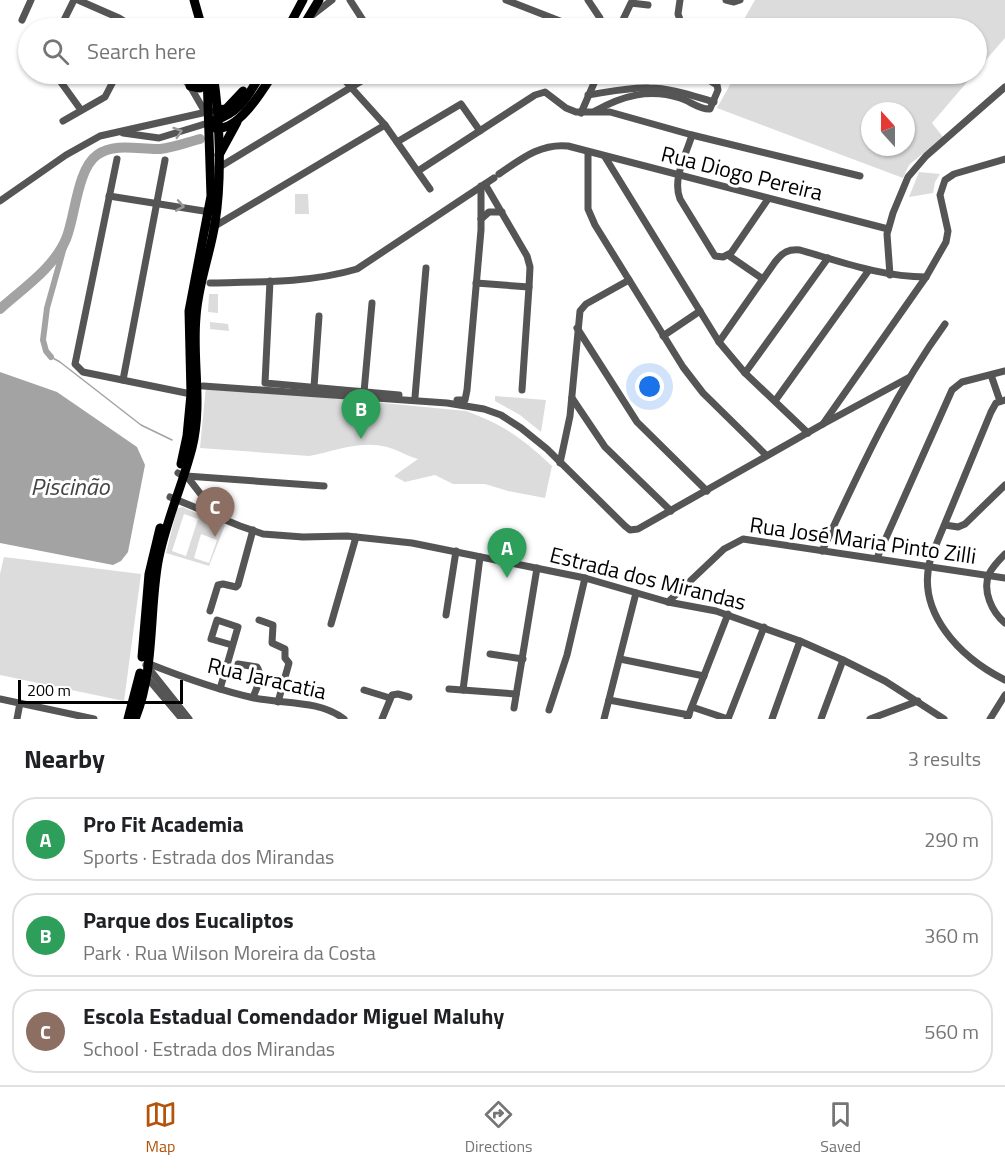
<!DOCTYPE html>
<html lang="en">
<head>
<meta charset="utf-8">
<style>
  body { margin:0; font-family:"Titillium Web",sans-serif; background:#f6f6f6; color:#202124 }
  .compass { position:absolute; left:861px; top:102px; width:54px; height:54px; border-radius:50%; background:#fff; box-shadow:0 2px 4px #0004; rotate:339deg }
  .scale { position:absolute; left:18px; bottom:15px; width:165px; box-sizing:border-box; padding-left:6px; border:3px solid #000; border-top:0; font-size:16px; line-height:21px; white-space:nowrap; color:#000; -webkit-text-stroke:4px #fff; paint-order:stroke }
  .you { position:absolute; left:650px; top:387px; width:21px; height:21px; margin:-15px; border:4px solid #fff; border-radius:50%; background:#1a73e8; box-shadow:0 0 0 9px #1a73e833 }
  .badge { display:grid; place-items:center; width:39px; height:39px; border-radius:50%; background:#b45309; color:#fff; font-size:20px; font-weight:700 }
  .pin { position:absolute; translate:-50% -50px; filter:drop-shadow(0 2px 3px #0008) }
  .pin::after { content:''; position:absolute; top:32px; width:21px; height:18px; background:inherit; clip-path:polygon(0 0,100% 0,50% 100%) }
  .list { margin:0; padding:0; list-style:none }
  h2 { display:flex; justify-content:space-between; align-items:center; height:78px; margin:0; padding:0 24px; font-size:26px }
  h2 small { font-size:20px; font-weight:400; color:#757577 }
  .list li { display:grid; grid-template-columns:39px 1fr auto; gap:18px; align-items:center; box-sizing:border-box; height:84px; margin:0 12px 12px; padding:0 12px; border:2px solid #e0e0e0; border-radius:24px }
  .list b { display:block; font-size:22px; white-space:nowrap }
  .list p { margin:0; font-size:20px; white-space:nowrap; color:#757577 }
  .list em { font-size:20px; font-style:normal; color:#757577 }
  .icon { flex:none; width:33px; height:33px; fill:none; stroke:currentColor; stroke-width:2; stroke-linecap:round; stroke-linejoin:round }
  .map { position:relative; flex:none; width:1005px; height:719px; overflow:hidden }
  .search { position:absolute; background:#fff; box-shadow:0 2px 4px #0004; left:18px; right:18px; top:18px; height:66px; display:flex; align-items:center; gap:15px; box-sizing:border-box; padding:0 21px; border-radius:33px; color:#757577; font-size:22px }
  .sheet { height:366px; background:#fff }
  nav { display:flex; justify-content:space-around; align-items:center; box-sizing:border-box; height:84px; border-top:2px solid #e0e0e0; background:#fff; font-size:16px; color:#757577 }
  nav a { display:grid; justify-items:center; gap:3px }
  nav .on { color:#b45309 }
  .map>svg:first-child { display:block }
</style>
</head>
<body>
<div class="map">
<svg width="1005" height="719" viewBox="0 0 1005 719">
  <rect width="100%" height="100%" fill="#fff"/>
  <g fill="#dcdcdc" fill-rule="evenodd">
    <polygon points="755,0 1005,0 1005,38 977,70 976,28 739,28"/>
    <path d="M736,74H974L932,123L943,137L909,165L903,178L717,108ZM870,111H906V147H870Z"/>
    <polygon points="919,172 940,174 935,182 933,193 909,197"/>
    <polygon points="295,194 308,194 309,214 295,214"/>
    <polygon points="209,294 218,294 218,313 208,312"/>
    <polygon points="210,322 228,324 229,331 210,329"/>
    <path d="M206,386L466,411C504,425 522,438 552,466L545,498L508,491L485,484H453L435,475L405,482L394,476L418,459C407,456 398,450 387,447C360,440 335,451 309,456L200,448Z"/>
    <polygon points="495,396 546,400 541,432 520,415 495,401"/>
    <path d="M182,507L225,525L209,566L166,553L177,509ZM184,514L198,519L186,556L172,551ZM201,534L217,540L209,563L194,558Z"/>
    <polygon points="4,557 141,574 124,701 0,675 0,574"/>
  </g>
  <polygon fill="#a3a3a3" points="0,372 57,392 137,447 145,465 128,552 121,561 113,565 0,543"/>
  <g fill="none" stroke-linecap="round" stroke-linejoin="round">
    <polyline stroke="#a3a3a3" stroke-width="1.5" points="51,357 60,362 141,425 172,440"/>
    <polyline stroke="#a3a3a3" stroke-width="6" points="51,357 46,351 43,340 47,308 66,240"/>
    <path stroke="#a3a3a3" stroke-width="10" d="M0,309C22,289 54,268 66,239C75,218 77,169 97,155C115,142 141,150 160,149C173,148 188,142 200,139"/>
    <g stroke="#555" stroke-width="7">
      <polyline points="78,0 119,18 135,28"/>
      <polyline points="350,0 368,28"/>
      <polyline points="506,0 578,28"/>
      <polyline points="588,0 600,18 598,28"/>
      <polyline points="680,0 678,14 683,28"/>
      <polyline points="726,0 734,2 740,0"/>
      <polyline points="310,17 332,0"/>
      <polyline points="22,20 31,0"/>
      <polyline points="60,28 74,0"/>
      <polyline points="619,28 631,3 648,5"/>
      <polyline points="55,74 81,110"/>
      <polyline points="179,74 190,86 205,112"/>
      <polyline points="339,74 385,125 430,189"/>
      <polyline points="415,74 418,75"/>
      <path d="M588,95C608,92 629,87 649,88C671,88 693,96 714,102"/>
      <path d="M595,111C622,96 649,88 680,98C690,101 700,110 710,109L718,90L717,85L707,79L690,74"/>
      <polyline points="581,113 598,74"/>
      <polyline points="63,121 105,97 117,74"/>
      <polyline points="123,133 159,138 208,123"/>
      <path d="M692,135C686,155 672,179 680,199L715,256L723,257L731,253L768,199"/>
      <polyline points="397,142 461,104 480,131"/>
      <polyline points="588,152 588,209 595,225 683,367 703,393 766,455"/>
      <polyline points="605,157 719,342 745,373 808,433"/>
      <polyline points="117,159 75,364 83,372 191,394"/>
      <polyline points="218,168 373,74"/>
      <polyline points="418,171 535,95 545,92 566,108 576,112 610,112 692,135 860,176"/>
      <path d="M499,174C521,159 541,143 568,146L888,229"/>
      <polyline points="109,196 210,212"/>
      <polyline points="0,201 66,155 100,136 211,111"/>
      <polyline points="481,219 489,212 502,212"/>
      <polyline points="211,226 215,226 385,125"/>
      <polyline points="728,255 763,279"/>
      <polyline points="890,275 887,234 893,213 908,177 926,156 1005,87"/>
      <polyline points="270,281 265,383 399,395"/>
      <path d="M210,283C258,282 310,283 357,269L494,178"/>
      <polyline points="476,283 529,287 530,267 527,256 485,184"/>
      <polyline points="577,328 637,422 707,491"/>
      <polyline points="663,336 700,311"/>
      <path d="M719,342L775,262C783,252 788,249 800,250C842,262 882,277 926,277"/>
      <polyline points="745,373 828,258"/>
      <polyline points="991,375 1000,401"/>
      <polyline points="123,380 165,160"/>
      <polyline points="203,386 447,403 484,409 501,415 521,428 547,449 625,526 630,530 638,529 823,424 926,277 946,242 948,231 940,195 945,180 954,174 1005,159"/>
      <polyline points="314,387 319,316"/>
      <polyline points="522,390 529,287"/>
      <polyline points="364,392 372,303"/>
      <polyline points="415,397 426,268"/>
      <polyline points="572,398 605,447 671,511"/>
      <polyline points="457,400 465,400 467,390 481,230 481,186"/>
      <path d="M1005,400L996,403L991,412L931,557C914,612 961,658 1005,680"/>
      <polyline points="775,401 869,270"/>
      <polyline points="823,424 908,378"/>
      <polyline points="560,463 570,416 580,311 586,304 629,280"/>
      <polyline points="178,473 189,479 216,514"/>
      <polyline points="186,476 324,486"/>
      <polyline points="170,497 240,526 263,534 303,537 347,536 412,543 585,578 668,602 716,611 800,641 843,660 885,681 944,719"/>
      <polyline points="945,525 958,527 965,524 1005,485"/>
      <path d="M822,551C859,472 894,394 945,324"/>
      <path d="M1005,554C999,560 993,566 989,574C982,591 992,612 1005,623"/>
      <polyline points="877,558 952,390 962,382 1005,371"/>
      <polyline points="668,602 724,549 743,539 1005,578"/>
      <polyline points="210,611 218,585 223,584 236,587 238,585 253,530"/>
      <polyline points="446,615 456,551"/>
      <polyline points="259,620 273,625 272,643 285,649 285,658 289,663 278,702"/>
      <polyline points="331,624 356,537"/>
      <polyline points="490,654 523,659"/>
      <polyline points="620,659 704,676"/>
      <path d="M147,663C182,677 218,690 254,698C283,704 320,700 344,719"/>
      <path d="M238,664L257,667C263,676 257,688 253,697"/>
      <polyline points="146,665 189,719"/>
      <polyline points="144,674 182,719"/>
      <polyline points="220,689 238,627 217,620 211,639 232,645"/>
      <polyline points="449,689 516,694"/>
      <polyline points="364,690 390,698"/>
      <polyline points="463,690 480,557"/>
      <polyline points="0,699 94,719"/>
      <polyline points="609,700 689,715"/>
      <polyline points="692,707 728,719"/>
      <polyline points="514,708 537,568"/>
      <polyline points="549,710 567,655 585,578"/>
      <polyline points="17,719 20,703"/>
      <polyline points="382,719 392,695 398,694 409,697"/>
      <polyline points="604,719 636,593"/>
      <polyline points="687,719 728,614"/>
      <polyline points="728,719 764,627"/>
      <polyline points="772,719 800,641"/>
      <polyline points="821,719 843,660"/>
      <polyline points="870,719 918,701"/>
      <polyline points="990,719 1005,695"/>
    </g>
    <g stroke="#000" stroke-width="9">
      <polyline points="194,0 202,28"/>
      <polyline points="288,28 303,0"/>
      <polyline points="302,28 319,0"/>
      <polyline points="190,86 200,88 206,81"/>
      <polyline points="217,110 226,109 243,91"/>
      <path d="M213,121C241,112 247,97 261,74"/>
      <path d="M215,128C238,132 262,91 273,74"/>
      <polyline points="219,155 237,122"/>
      <polyline points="181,464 187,436 191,394 189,311 211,196 207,74"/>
      <polyline points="142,657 149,574 160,528"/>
      <polyline points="128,719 140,673"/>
      <path d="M135,719C155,670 149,613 158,562C165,523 182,487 192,448C203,403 192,361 196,317C198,284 210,255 215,223C222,180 220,117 213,74"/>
    </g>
  </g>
  <defs><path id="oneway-chevron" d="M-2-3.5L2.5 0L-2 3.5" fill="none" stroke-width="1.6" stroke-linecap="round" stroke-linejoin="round" transform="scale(1.5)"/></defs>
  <g stroke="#999">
    <use href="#oneway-chevron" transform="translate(178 132) rotate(-18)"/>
    <use href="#oneway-chevron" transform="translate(180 206) rotate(10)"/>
  </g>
  <g text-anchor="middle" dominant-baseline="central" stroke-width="6" stroke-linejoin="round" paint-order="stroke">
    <g font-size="22" fill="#000" stroke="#fff">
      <text transform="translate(742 173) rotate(14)">Rua Diogo Pereira</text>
      <text transform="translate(863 540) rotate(8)">Rua José Maria Pinto Zilli</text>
      <text transform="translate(648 578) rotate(14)">Estrada dos Mirandas</text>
      <text transform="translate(267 678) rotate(13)">Rua Jaracatia</text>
    </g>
    <g font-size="24" font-style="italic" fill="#444" stroke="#fff">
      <text x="70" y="486">Piscinão</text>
    </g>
  </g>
</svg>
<svg class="compass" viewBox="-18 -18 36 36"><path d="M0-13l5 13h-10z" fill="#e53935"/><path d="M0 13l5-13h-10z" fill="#757577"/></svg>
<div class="scale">200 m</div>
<div class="you"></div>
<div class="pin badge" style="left:507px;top:578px;background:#2e9e5b">A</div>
<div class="pin badge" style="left:361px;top:439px;background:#2e9e5b">B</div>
<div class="pin badge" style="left:215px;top:537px;background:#8d6e63">C</div>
<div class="search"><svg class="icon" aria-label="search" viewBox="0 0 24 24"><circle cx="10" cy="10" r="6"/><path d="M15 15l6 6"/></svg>Search here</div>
</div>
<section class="sheet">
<h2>Nearby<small>3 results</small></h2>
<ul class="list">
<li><span class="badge" style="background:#2e9e5b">A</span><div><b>Pro Fit Academia</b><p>Sports · Estrada dos Mirandas</p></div><em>290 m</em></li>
<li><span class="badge" style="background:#2e9e5b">B</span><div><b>Parque dos Eucaliptos</b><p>Park · Rua Wilson Moreira da Costa</p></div><em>360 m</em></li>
<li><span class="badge" style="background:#8d6e63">C</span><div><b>Escola Estadual Comendador Miguel Maluhy</b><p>School · Estrada dos Mirandas</p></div><em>560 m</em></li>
</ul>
</section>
<nav>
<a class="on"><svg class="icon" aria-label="map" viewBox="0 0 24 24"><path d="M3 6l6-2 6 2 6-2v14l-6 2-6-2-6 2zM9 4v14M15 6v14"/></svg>Map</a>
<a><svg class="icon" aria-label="directions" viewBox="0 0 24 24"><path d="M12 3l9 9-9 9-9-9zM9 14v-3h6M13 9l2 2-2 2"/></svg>Directions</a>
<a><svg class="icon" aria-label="saved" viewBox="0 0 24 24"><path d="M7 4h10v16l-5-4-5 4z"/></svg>Saved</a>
</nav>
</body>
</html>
